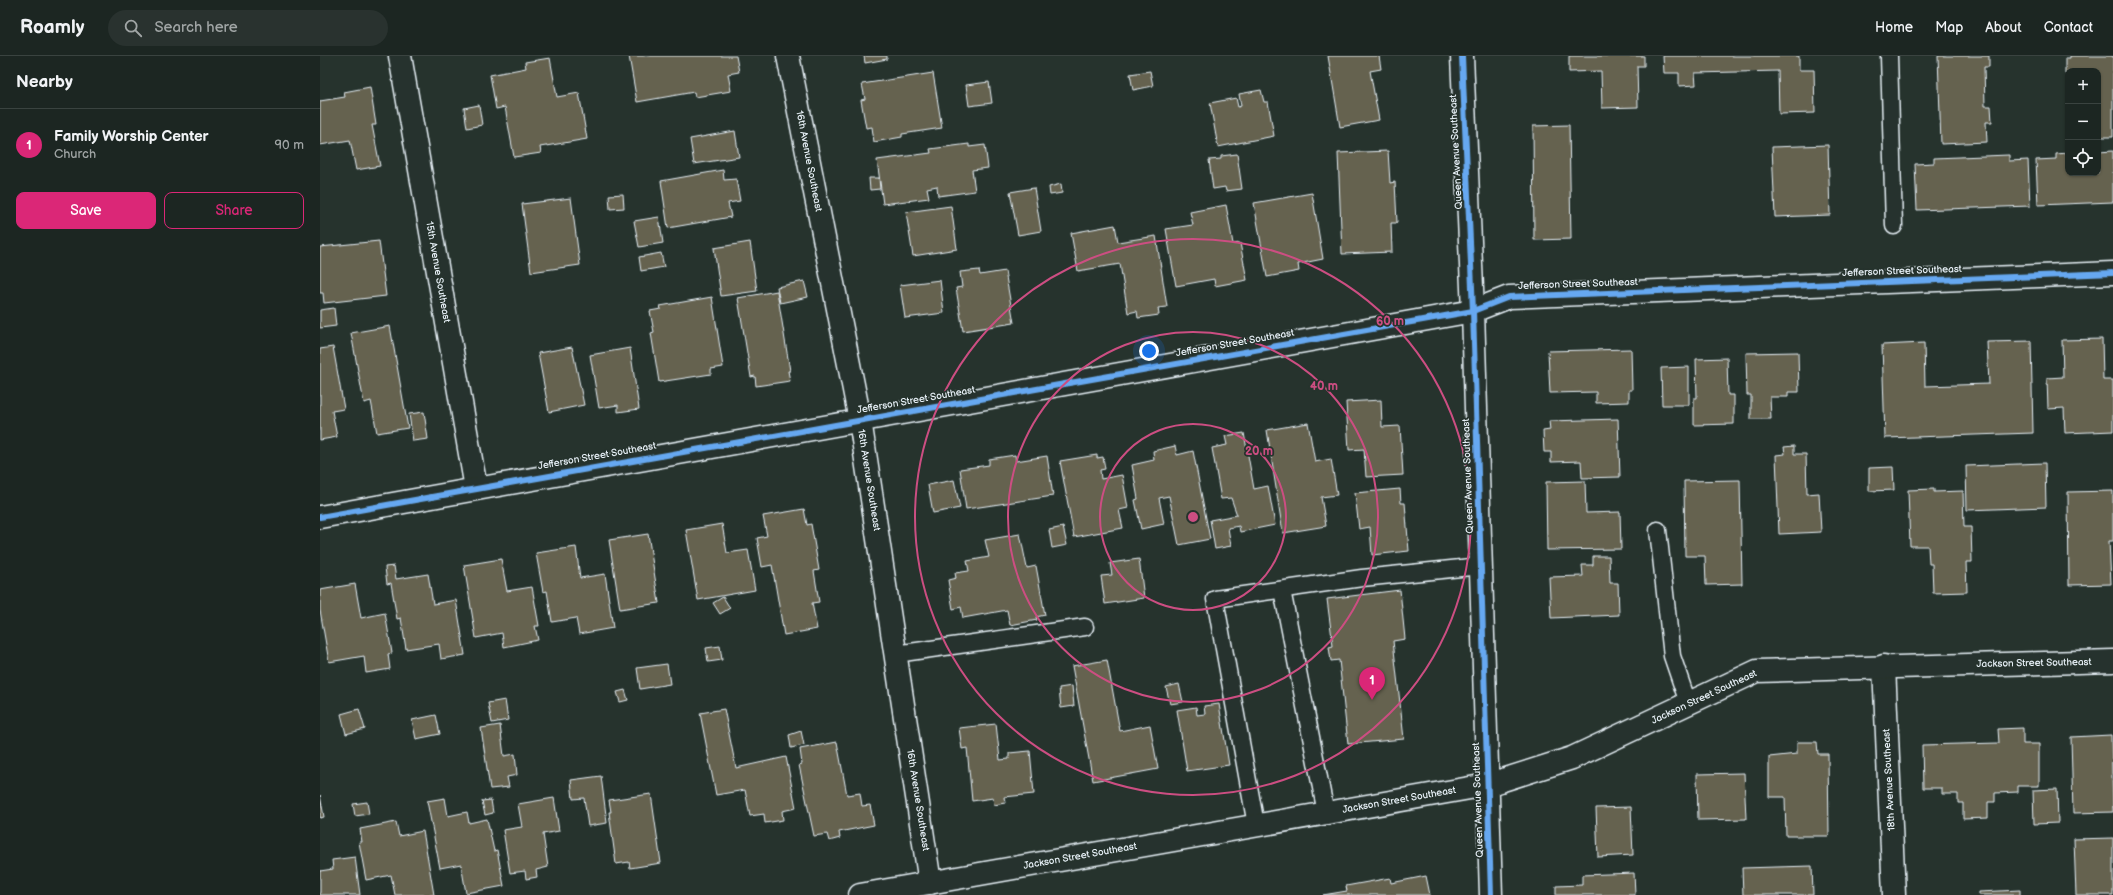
<!DOCTYPE html>
<html lang="en">
<head>
<meta charset="utf-8">
<style>
  body { margin:0; font-family:"Balsamiq Sans",sans-serif; background:#29322f; color:#f1f3f6 }
  .controls { position:absolute; right:12px; top:12px; display:grid; overflow:hidden; border-radius:8px; box-shadow:0 1px 3px #0004 }
  .controls button { width:36px; height:36px; display:grid; place-items:center; padding:0; border:0; border-bottom:1px solid #3a4340; background:#1c2622; color:#f1f3f6; font:20px sans-serif }
  .you { position:absolute; left:829px; top:295px; width:14px; height:14px; margin:-10px; border:3px solid #fff; border-radius:50%; background:#1a73e8; box-shadow:0 0 0 6px #1a73e833 }
  .badge { display:grid; place-items:center; width:26px; height:26px; border-radius:50%; background:#db2777; color:#fff; font-size:13px; font-weight:700 }
  .pin { position:absolute; translate:-50% -33px; filter:drop-shadow(0 1px 2px #0008) }
  .pin::after { content:''; position:absolute; top:21px; width:14px; height:12px; background:inherit; clip-path:polygon(0 0,100% 0,50% 100%) }
  .list { margin:0; padding:0; list-style:none }
  h2 { display:flex; justify-content:space-between; align-items:center; height:52px; margin:0; padding:0 16px; font-size:17px }
  h2 small { font-size:13px; font-weight:400; color:#a0a5a5 }
  .list li { display:grid; grid-template-columns:26px 1fr auto; gap:12px; align-items:center; box-sizing:border-box; height:72px; padding:0 16px; border-top:1px solid #3a4340 }
  .list b { display:block; font-size:15px; white-space:nowrap }
  .list p { margin:0; font-size:13px; white-space:nowrap; color:#a0a5a5 }
  .list em { font-size:13px; font-style:normal; color:#a0a5a5 }
  .actions { display:flex; gap:8px; padding:12px 16px }
  .actions a { flex:1; padding:9px 0; border:1px solid #db2777; border-radius:8px; text-align:center; font-size:14px; color:#db2777 }
  .actions .main { background:#db2777; color:#fff }
  .icon { flex:none; width:22px; height:22px; fill:none; stroke:currentColor; stroke-width:2; stroke-linecap:round; stroke-linejoin:round }
  .map { position:relative; flex:none; width:1793px; height:839px; overflow:hidden }
  header { display:flex; align-items:center; gap:24px; box-sizing:border-box; height:56px; padding:0 20px; background:#1c2622; border-bottom:1px solid #3a4340 }
  header strong { font-size:19px }
  nav { display:flex; gap:22px; margin-inline-start:auto; font-size:14px }
  .search { width:280px; height:36px; background:#29322f; display:flex; align-items:center; gap:10px; box-sizing:border-box; padding:0 14px; border-radius:22px; color:#a0a5a5; font-size:15px }
  main { display:flex }
  aside { flex:1; background:#1c2622 }
  .map>svg:first-child { display:block }
</style>
</head>
<body>
<header>
<strong>Roamly</strong>
<div class="search"><svg class="icon" aria-label="search" viewBox="0 0 24 24"><circle cx="10" cy="10" r="6"/><path d="M15 15l6 6"/></svg>Search here</div>
<nav><a>Home</a><a>Map</a><a>About</a><a>Contact</a></nav>
</header>
<main>
<aside>
<h2>Nearby<small></small></h2>
<ul class="list">
<li><span class="badge">1</span><div><b>Family Worship Center</b><p>Church</p></div><em>90 m</em></li>
</ul>
<div class="actions"><a class="main">Save</a><a>Share</a></div>
</aside>
<div class="map">
<svg width="1793" height="839" viewBox="0 0 1793 839">
  <rect width="100%" height="100%" fill="#26332d"/>
  <filter id="ink" filterUnits="userSpaceOnUse"><feTurbulence type="fractalNoise" baseFrequency=".025" numOctaves="2"/><feDisplacementMap in="SourceGraphic" scale="8" xChannelSelector="R" yChannelSelector="G"/><feConvolveMatrix kernelMatrix="1 2 1 2 8 2 1 2 1" color-interpolation-filters="sRGB"/></filter>
  <g filter="url(#ink)">
    <g fill="#65624f" stroke="#e8f1f8">
      <polygon points="309,0 416,0 419,16 408,18 411,35 375,41 374,36 317,46"/>
      <polygon points="544,0 567,0 567,3 545,7"/>
      <polygon points="1008,0 1059,0 1061,13 1050,15 1059,64 1020,71"/>
      <polygon points="1249,0 1324,0 1324,10 1317,10 1318,51 1282,52 1281,15 1249,16"/>
      <polygon points="1343,0 1479,0 1479,14 1494,14 1495,57 1459,58 1458,15 1375,17 1376,29 1359,30 1359,17 1344,17"/>
      <polygon points="1618,0 1669,0 1669,11 1664,11 1665,50 1671,50 1672,66 1666,66 1667,86 1621,88"/>
      <polygon points="1750,0 1793,0 1793,81 1778,81 1778,15 1748,15 1748,18 1745,18 1745,2 1750,2"/>
      <polygon points="230,2 237,41 259,37 267,83 220,91 221,97 194,101 185,51 176,53 170,19 206,12 205,6"/>
      <polygon points="830,15 833,30 813,34 810,18"/>
      <polygon points="613,17 622,72 582,78 582,81 554,86 552,71 546,72 541,44 545,43 542,28"/>
      <polygon points="669,26 672,47 649,50 646,29"/>
      <polygon points="50,31 56,69 52,69 60,110 36,114 30,84 0,89 0,45 25,41 24,36"/>
      <polygon points="941,34 944,46 948,46 954,80 898,91 890,47 916,42 918,51 921,50 919,38"/>
      <polygon points="159,49 162,69 147,72 144,52"/>
      <polygon points="1249,69 1251,183 1214,184 1213,70"/>
      <polygon points="415,75 419,101 374,108 370,83"/>
      <polygon points="649,88 649,91 665,89 668,112 652,114 655,135 618,140 617,130 607,132 609,142 563,148 557,104 611,97 610,93"/>
      <polygon points="1508,89 1510,159 1455,161 1452,91"/>
      <polygon points="1068,95 1070,127 1075,126 1077,167 1071,167 1072,196 1022,198 1018,97"/>
      <polygon points="1793,95 1793,146 1718,149 1716,104 1736,103 1736,98 1748,97 1748,117 1778,117 1778,96"/>
      <polygon points="917,98 922,133 906,135 905,131 893,133 889,104 901,103 901,100"/>
      <polygon points="1689,99 1689,105 1708,104 1710,150 1597,154 1595,108 1614,107 1614,102"/>
      <polygon points="403,114 404,124 416,123 420,145 408,147 411,161 348,172 341,125"/>
      <polygon points="549,122 559,122 560,133 550,134"/>
      <polygon points="741,128 742,137 730,139 729,131"/>
      <polygon points="714,132 721,175 698,179 690,136"/>
      <polygon points="992,137 1003,203 978,208 979,215 947,221 934,147"/>
      <polygon points="303,138 304,152 290,153 289,139"/>
      <polygon points="251,142 260,209 211,216 202,148"/>
      <polygon points="906,149 913,188 920,187 927,224 895,230 894,223 856,230 846,173 873,169 870,156"/>
      <polygon points="631,150 637,193 593,200 586,156"/>
      <polygon points="339,161 343,187 319,191 314,165"/>
      <polygon points="795,169 798,186 836,180 847,251 838,252 839,259 818,262 817,255 808,257 800,208 758,215 751,177"/>
      <polygon points="59,185 66,240 4,247 3,237 0,237 0,191"/>
      <polygon points="430,186 437,235 401,240 394,192"/>
      <polygon points="341,197 344,211 321,215 319,201"/>
      <polygon points="659,214 660,219 685,215 694,267 643,275 636,232 642,231 640,216"/>
      <polygon points="620,224 624,257 585,262 580,229"/>
      <polygon points="484,225 488,241 460,247 457,231"/>
      <polygon points="457,235 470,315 468,315 470,325 436,330 435,320 431,321 418,242"/>
      <polygon points="392,241 403,311 391,313 391,318 339,326 331,277 334,276 330,255 341,253 340,250"/>
      <polygon points="14,252 16,270 0,272 0,254"/>
      <polygon points="70,270 88,372 57,377 51,345 44,347 31,277"/>
      <polygon points="1782,283 1783,324 1793,324 1793,375 1745,377 1744,352 1728,353 1727,322 1743,321 1742,284"/>
      <polygon points="1711,285 1713,377 1565,382 1562,289 1604,287 1605,330 1669,328 1667,286"/>
      <polygon points="13,291 24,353 12,355 17,381 0,384 0,293"/>
      <polygon points="252,291 264,349 229,356 218,297"/>
      <polygon points="310,292 319,353 298,356 298,349 279,352 270,299"/>
      <polygon points="1311,293 1312,334 1309,334 1309,346 1276,347 1276,336 1230,337 1228,295"/>
      <polygon points="1478,296 1479,336 1468,336 1468,341 1450,341 1451,363 1431,363 1431,339 1427,339 1426,297"/>
      <polygon points="1407,302 1408,339 1414,339 1414,368 1374,369 1374,342 1377,342 1376,303"/>
      <polygon points="1369,311 1369,349 1342,349 1341,312"/>
      <polygon points="1061,344 1062,371 1080,370 1083,419 1046,421 1044,393 1029,394 1026,346"/>
      <polygon points="104,356 108,383 93,385 89,358"/>
      <polygon points="1298,363 1300,421 1262,422 1261,405 1231,406 1231,396 1224,396 1223,375 1230,374 1229,365"/>
      <polygon points="988,367 995,406 1011,403 1017,439 1001,441 1006,470 963,477 947,374"/>
      <polygon points="924,377 934,433 948,430 955,469 920,476 919,470 908,472 911,490 895,493 890,464 917,459 911,442 901,443 892,392 907,389 905,380"/>
      <polygon points="855,390 857,399 873,395 890,483 859,489 849,440 839,442 844,468 821,473 815,444 818,443 812,409 834,404 833,395"/>
      <polygon points="1474,390 1474,398 1486,398 1487,438 1499,437 1501,476 1459,478 1456,399 1465,398 1464,391"/>
      <polygon points="695,399 696,405 727,400 733,440 646,453 640,413 669,409 669,403"/>
      <polygon points="777,399 777,402 783,401 785,413 780,414 781,423 802,419 808,452 799,454 803,472 754,481 740,405"/>
      <polygon points="1725,407 1726,451 1647,454 1646,410"/>
      <polygon points="1573,411 1574,434 1549,435 1549,412"/>
      <polygon points="634,424 640,452 613,457 608,429"/>
      <polygon points="1420,424 1422,528 1386,529 1385,500 1365,500 1364,425"/>
      <polygon points="1265,425 1266,457 1300,456 1301,493 1227,494 1226,426"/>
      <polygon points="1080,433 1081,447 1085,447 1089,495 1052,499 1050,471 1039,473 1035,437"/>
      <polygon points="1614,433 1614,436 1643,435 1644,471 1651,471 1652,506 1646,506 1647,536 1613,537 1612,508 1609,508 1608,490 1590,490 1588,434"/>
      <polygon points="1793,435 1793,485 1789,485 1791,528 1749,529 1748,436"/>
      <polygon points="484,453 487,469 491,468 499,514 494,515 499,546 492,547 497,573 464,579 452,509 442,511 437,482 447,480 443,460"/>
      <polygon points="402,468 407,497 428,494 435,534 378,544 366,474"/>
      <polygon points="743,471 747,489 732,492 729,474"/>
      <polygon points="328,478 339,547 300,553 289,484"/>
      <polygon points="700,478 707,512 716,510 725,559 716,561 717,564 690,569 687,554 643,562 641,551 633,553 628,524 636,522 635,517 649,515 647,505 669,501 665,484"/>
      <polygon points="256,491 260,522 285,518 293,572 259,578 256,562 232,566 227,535 223,536 216,497"/>
      <polygon points="1273,500 1289,500 1290,527 1298,527 1299,559 1231,562 1229,521 1263,520 1262,509 1273,509"/>
      <polygon points="181,503 187,535 212,531 219,570 215,570 218,584 184,591 182,577 156,582 144,509"/>
      <polygon points="819,503 824,542 785,548 781,520 792,519 790,507"/>
      <polygon points="74,510 76,523 108,518 113,548 136,544 145,599 121,603 119,588 86,593 81,562 77,563 71,527 67,528 65,511"/>
      <polygon points="35,528 41,562 65,557 72,597 68,598 70,613 46,617 44,600 9,606 0,554 0,534"/>
      <polygon points="1080,534 1085,583 1073,585 1084,683 1028,688 1019,604 1011,605 1009,591 1013,590 1007,543"/>
      <polygon points="403,541 410,552 400,558 393,547"/>
      <polygon points="400,590 402,604 388,606 386,592"/>
      <polygon points="787,604 800,675 830,669 838,713 773,725 752,610"/>
      <polygon points="347,608 350,628 320,633 317,612"/>
      <polygon points="859,628 863,646 850,648 846,631"/>
      <polygon points="752,630 754,650 741,652 739,632"/>
      <polygon points="305,634 308,644 300,646 297,636"/>
      <polygon points="185,644 188,664 172,667 168,647"/>
      <polygon points="899,648 909,709 867,715 857,654 876,651 877,659 885,658 884,650"/>
      <polygon points="39,653 45,673 26,678 21,658"/>
      <polygon points="404,653 416,712 466,701 476,752 462,755 463,764 445,767 444,758 430,760 425,734 396,739 380,657"/>
      <polygon points="116,659 120,678 96,683 92,664"/>
      <polygon points="676,668 680,704 689,703 689,697 710,695 714,738 684,741 685,747 674,749 673,742 652,745 647,692 642,693 639,672"/>
      <polygon points="180,669 184,700 195,698 197,719 187,721 189,731 170,733 161,672"/>
      <polygon points="1703,672 1703,688 1719,688 1719,730 1698,730 1698,736 1675,737 1675,746 1668,746 1668,762 1643,763 1643,747 1638,747 1638,738 1622,738 1622,732 1603,732 1602,689 1679,687 1678,673"/>
      <polygon points="481,675 484,689 471,692 469,679"/>
      <polygon points="1791,679 1793,756 1753,757 1751,681"/>
      <polygon points="517,686 527,739 540,737 542,750 550,749 554,769 519,776 520,782 509,785 507,778 494,780 479,709 482,708 480,693"/>
      <polygon points="1477,686 1497,686 1498,698 1508,698 1509,780 1466,780 1465,741 1449,741 1449,701 1477,698"/>
      <polygon points="1424,717 1426,763 1378,764 1377,718"/>
      <polygon points="281,720 287,767 268,770 264,742 253,743 251,724"/>
      <polygon points="1737,733 1738,767 1714,768 1713,734"/>
      <polygon points="331,738 341,807 310,812 309,806 296,808 289,756 291,756 289,744"/>
      <polygon points="0,739 4,761 0,762"/>
      <polygon points="125,742 128,760 147,756 149,767 167,763 174,795 177,794 184,830 146,837 141,808 120,812 107,745"/>
      <polygon points="234,742 239,775 223,778 228,811 216,814 217,821 206,823 205,815 190,817 183,774 202,771 198,748"/>
      <polygon points="171,744 173,757 165,759 162,745"/>
      <polygon points="47,746 49,758 35,760 33,748"/>
      <polygon points="1311,751 1313,799 1278,801 1276,752"/>
      <polygon points="76,766 79,780 103,775 114,839 75,839 71,819 46,824 39,786 42,786 40,773"/>
      <polygon points="1793,782 1793,839 1756,839 1754,783"/>
      <polygon points="35,801 40,839 0,839 0,815 13,813 12,804"/>
      <polygon points="1492,810 1493,839 1423,839 1422,812"/>
      <polygon points="1314,817 1315,839 1236,839 1236,830 1262,829 1262,819"/>
      <polygon points="1106,820 1110,839 1003,839 1027,835 1026,830 1070,822 1071,827"/>
      <polygon points="1700,834 1700,839 1659,839 1659,836"/>
    </g>
    <g fill="none" stroke-linecap="round" stroke-linejoin="round">
      <g stroke="#e8f1f8" stroke-width="19">
        <g id="lane">
          <polyline points="1569,0 1574,170"/>
          <polyline points="1338,474 1352,600 1368,647"/>
          <polyline points="962,534 1006,757"/>
          <polyline points="576,598 765,571"/>
          <polyline points="936,769 895,543 1042,522 1161,510"/>
        </g>
      </g>
      <g stroke="#e8f1f8" stroke-width="25">
        <g id="street">
          <polyline points="80,0 156,432"/>
          <polyline points="468,0 540,364 610,827"/>
          <polyline points="0,461 1153,255 1189,241 1793,217"/>
          <polyline points="1564,610 1574,839"/>
          <polyline points="540,839 1167,729"/>
        </g>
      </g>
      <g stroke="#e8f1f8" stroke-width="25">
        <g id="secondary">
          <polyline points="1142,0 1153,255 1171,839"/>
          <polyline points="1167,729 1252,702 1437,615 1793,605"/>
        </g>
      </g>
      <use href="#lane" stroke="#26332d" stroke-width="16"/>
      <use href="#street" stroke="#26332d" stroke-width="22"/>
      <use href="#secondary" stroke="#26332d" stroke-width="22"/>
      <g stroke="#26332d" stroke-width="8">
        <g id="cycleway">
          <polyline points="1142,0 1153,255 1171,839"/>
          <polyline points="0,461 1153,255 1189,241 1793,217"/>
        </g>
      </g>
      <use href="#cycleway" stroke="#66a8f1" stroke-width="6"/>
    </g>
  </g>
  <g fill="none" stroke="#cc4e82" stroke-width="2">
    <circle cx="873" cy="461" r="93"/>
    <circle cx="873" cy="461" r="185"/>
    <circle cx="873" cy="461" r="278"/>
  </g>
  <g text-anchor="middle" dominant-baseline="central" stroke-width="3.5" stroke-linejoin="round" paint-order="stroke">
    <g font-size="10" fill="#e8f1f8" stroke="#26332d">
      <text transform="translate(1136 96) rotate(-93)">Queen Avenue Southeast</text>
      <text transform="translate(489 105) rotate(79)">16th Avenue Southeast</text>
      <text transform="translate(1582 215) rotate(-2)">Jefferson Street Southeast</text>
      <text transform="translate(118 216) rotate(80)">15th Avenue Southeast</text>
      <text transform="translate(1258 228) rotate(-2)">Jefferson Street Southeast</text>
      <text transform="translate(915 287) rotate(-10)">Jefferson Street Southeast</text>
      <text transform="translate(596 344) rotate(-10)">Jefferson Street Southeast</text>
      <text transform="translate(277 400) rotate(-10)">Jefferson Street Southeast</text>
      <text transform="translate(1148 420) rotate(-92)">Queen Avenue Southeast</text>
      <text transform="translate(549 424) rotate(81)">16th Avenue Southeast</text>
      <text transform="translate(1714 607) rotate(-1)">Jackson Street Southeast</text>
      <text transform="translate(1384 641) rotate(-25)">Jackson Street Southeast</text>
      <text transform="translate(1569 724) rotate(-93)">18th Avenue Southeast</text>
      <text transform="translate(598 744) rotate(81)">16th Avenue Southeast</text>
      <text transform="translate(1079 744) rotate(-10)">Jackson Street Southeast</text>
      <text transform="translate(1158 744) rotate(-92)">Queen Avenue Southeast</text>
      <text transform="translate(760 800) rotate(-10)">Jackson Street Southeast</text>
    </g>
  </g>
  <circle cx="873" cy="461" r="6" fill="#cc4e82" stroke="#26332d" stroke-width="2"/>
  <g font-size="12" text-anchor="middle" font-weight="bold" fill="#cc4e82" stroke="#26332d" stroke-width="3.5" stroke-linejoin="round" paint-order="stroke">
    <text x="1070" y="269">60 m</text>
    <text x="1004" y="334">40 m</text>
    <text x="939" y="399">20 m</text>
  </g>
</svg>
<div class="controls">
<button>+</button>
<button>−</button>
<button><svg class="icon" aria-label="locate" viewBox="0 0 24 24"><circle cx="12" cy="12" r="6"/><path d="M12 2v4M12 18v4M2 12h4M18 12h4"/></svg></button>
</div>
<div class="you"></div>
<div class="pin badge" style="left:1052px;top:644px">1</div>
</div>
</main>
</body>
</html>
